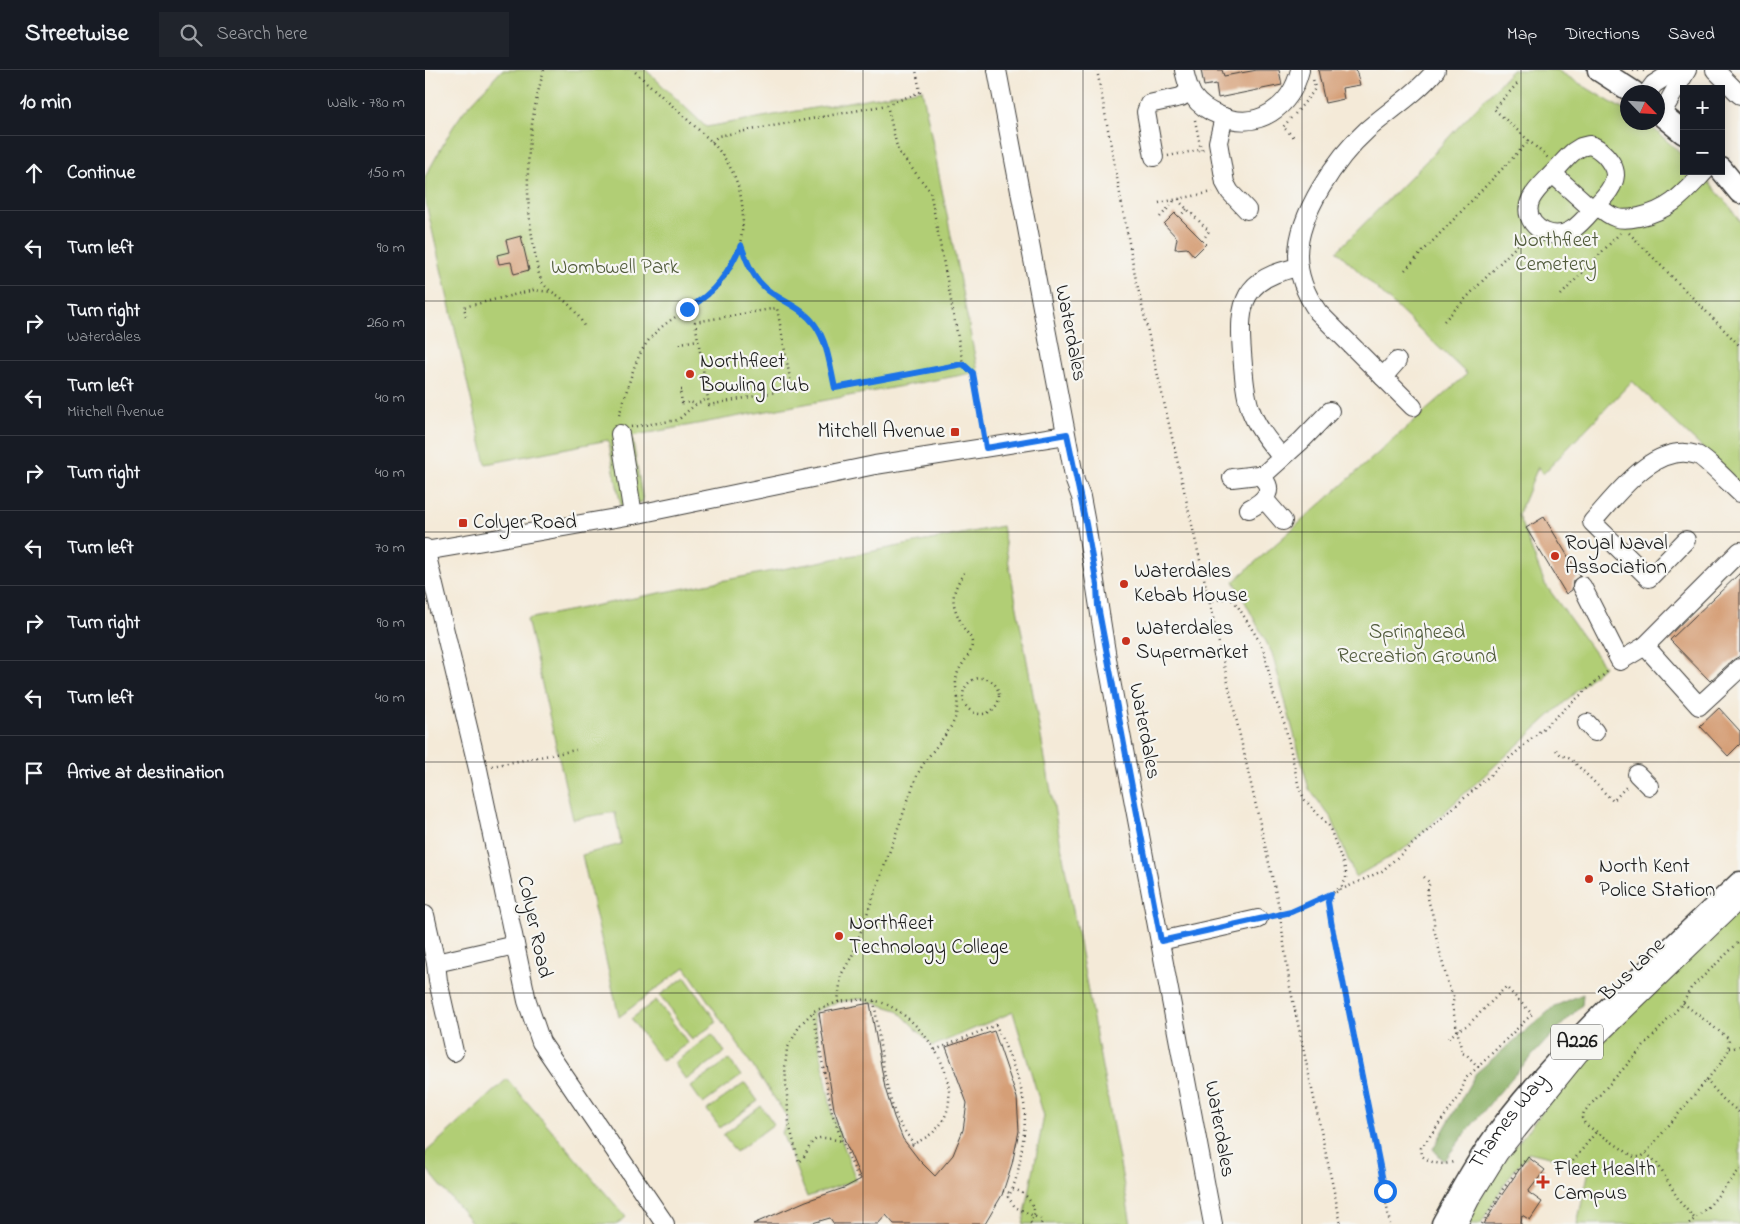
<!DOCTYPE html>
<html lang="en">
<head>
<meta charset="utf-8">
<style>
  body { margin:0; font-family:"Indie Flower",sans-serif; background:#20242c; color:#f1f3f6 }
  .controls { position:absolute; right:15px; top:15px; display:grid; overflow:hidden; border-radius:0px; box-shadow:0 2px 12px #0003 }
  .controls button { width:45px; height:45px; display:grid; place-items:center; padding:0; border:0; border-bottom:1px solid #363941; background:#171b24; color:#f1f3f6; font:25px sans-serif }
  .compass { position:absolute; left:1195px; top:15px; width:45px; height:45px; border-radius:50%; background:#171b24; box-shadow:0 2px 12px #0003; rotate:115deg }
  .stop { position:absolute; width:15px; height:15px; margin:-11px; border:4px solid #1a73e8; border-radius:50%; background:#fff }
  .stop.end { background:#1a73e8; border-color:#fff; box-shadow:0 1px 5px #0008 }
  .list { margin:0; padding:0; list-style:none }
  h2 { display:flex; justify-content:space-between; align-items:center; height:65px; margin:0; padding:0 20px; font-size:21px }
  h2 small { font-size:16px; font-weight:400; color:#9ea1a6 }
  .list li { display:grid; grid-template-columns:32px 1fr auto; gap:15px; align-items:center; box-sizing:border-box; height:75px; padding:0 20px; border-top:1px solid #363941 }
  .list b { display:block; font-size:19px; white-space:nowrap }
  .list p { margin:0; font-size:16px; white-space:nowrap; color:#9ea1a6 }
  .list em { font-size:16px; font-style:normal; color:#9ea1a6 }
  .icon { flex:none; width:28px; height:28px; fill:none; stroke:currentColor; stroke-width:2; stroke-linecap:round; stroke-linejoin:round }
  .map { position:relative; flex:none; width:1315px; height:1154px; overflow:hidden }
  header { display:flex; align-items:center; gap:30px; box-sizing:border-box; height:70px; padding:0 25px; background:#171b24; border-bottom:1px solid #363941 }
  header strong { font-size:24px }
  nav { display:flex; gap:28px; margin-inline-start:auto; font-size:18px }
  .search { width:350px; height:45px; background:#20242c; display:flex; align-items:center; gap:12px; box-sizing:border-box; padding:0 18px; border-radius:0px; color:#9ea1a6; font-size:19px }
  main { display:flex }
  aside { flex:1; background:#171b24 }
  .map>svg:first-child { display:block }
</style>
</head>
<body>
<header>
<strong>Streetwise</strong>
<div class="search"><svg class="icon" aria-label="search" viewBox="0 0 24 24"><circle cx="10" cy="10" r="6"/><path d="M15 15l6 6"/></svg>Search here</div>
<nav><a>Map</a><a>Directions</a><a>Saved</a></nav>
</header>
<main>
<aside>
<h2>10 min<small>Walk · 780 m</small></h2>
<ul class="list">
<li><svg class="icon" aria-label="ahead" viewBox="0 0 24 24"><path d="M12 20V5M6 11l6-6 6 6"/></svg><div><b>Continue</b></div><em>150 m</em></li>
<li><svg class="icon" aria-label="left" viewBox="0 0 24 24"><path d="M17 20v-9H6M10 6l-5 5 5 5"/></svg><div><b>Turn left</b></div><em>90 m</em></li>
<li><svg class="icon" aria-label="right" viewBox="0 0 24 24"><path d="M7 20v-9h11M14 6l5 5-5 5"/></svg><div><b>Turn right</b><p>Waterdales</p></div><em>260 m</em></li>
<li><svg class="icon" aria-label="left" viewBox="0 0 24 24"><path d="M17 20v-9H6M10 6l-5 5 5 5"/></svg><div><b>Turn left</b><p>Mitchell Avenue</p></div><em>40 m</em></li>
<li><svg class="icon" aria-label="right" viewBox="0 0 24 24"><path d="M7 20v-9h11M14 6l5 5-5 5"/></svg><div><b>Turn right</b></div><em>40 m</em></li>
<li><svg class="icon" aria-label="left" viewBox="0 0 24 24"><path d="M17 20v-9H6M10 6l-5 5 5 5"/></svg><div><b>Turn left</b></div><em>70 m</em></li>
<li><svg class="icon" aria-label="right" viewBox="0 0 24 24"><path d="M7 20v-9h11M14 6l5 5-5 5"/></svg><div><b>Turn right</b></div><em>90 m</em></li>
<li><svg class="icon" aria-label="left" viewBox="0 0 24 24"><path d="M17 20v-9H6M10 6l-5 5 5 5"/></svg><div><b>Turn left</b></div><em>40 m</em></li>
<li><svg class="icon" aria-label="arrive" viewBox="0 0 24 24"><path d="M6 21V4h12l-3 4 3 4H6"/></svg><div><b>Arrive at destination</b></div></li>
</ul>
</aside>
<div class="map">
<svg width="1315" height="1154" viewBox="0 0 1315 1154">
  <rect width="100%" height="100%" fill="#f6f6f2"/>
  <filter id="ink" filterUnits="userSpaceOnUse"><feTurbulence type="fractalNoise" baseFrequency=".02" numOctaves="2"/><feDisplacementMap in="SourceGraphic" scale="10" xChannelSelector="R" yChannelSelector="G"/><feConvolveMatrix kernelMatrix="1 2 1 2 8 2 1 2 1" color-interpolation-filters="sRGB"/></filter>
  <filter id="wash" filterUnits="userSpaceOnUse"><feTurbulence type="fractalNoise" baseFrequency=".0096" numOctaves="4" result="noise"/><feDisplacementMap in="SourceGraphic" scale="20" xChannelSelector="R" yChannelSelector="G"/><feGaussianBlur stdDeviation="1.12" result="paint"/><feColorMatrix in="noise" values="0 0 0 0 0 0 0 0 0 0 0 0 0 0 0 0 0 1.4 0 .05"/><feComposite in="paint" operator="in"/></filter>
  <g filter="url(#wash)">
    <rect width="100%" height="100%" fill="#f4ead8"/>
    <g fill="#b1ce75" stroke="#667548">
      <polygon points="77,0 221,0 281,57 497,19 553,302 207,366 218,432 196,436 183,370 61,394 0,129 0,107 28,57 39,41"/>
      <polygon points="1087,0 1132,0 1202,42 1202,52 1220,53 1225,55 1259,87 1259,101 1274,101 1306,138 1315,152 1315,414 1207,311 1118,404 1113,397 1093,445 1120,514 1179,596 979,779 930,807 907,749 884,719 847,583 809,511 1042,304 912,181 1009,83"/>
      <polygon points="577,456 706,1154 598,1154 619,1046 588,942 508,976 472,940 436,929 413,932 388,942 407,1043 431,1110 382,1127 357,1063 363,1048 260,897 194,947 157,785 196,774 190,742 148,749 102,549"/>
      <path d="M1315,838V1154H1152L1165,1096L1103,1082L1102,1088C1091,1091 1063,1141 1056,1154H1040L1074,1097L1158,990Z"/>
      <polygon points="260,907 292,952 267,970 235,925"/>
      <polygon points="231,930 263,973 237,991 206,949"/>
      <polygon points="287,964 300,982 261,1010 249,993"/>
      <polygon points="304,989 316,1006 278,1034 266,1017"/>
      <polygon points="82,1009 201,1147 193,1154 48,1154 0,1097 0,1083"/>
      <polygon points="320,1013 333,1031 295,1058 282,1040"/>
      <polygon points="336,1036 349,1054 311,1082 298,1065"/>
    </g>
    <path fill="#8cb166" stroke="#546641" d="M1158,924L1157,935C1107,983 1061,1035 1019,1091L1008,1079L1051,1003L1130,936Z"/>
    <g id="blocks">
      <g fill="#d59f77">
        <polygon points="776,0 797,0 799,6 832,0 854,0 857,15 793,28 791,14 779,16"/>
        <polygon points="893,0 931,0 935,15 917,18 919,29 900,33"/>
        <polygon points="750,143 781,174 769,186 762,178 750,179 752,168 739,154"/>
        <polygon points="96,166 104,200 89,204 86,192 74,194 72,185 84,182 81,170"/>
        <polygon points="1119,447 1155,506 1148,511 1147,520 1141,524 1101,458"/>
        <polygon points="1315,503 1315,586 1308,590 1285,611 1245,570"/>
        <polygon points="1294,638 1315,661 1315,674 1303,686 1275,656"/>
        <polygon points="445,933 460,1018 469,1047 478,1069 495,1091 510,1106 528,1085 538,1060 542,1033 521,977 569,961 592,1028 594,1061 587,1094 577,1125 560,1154 469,1154 461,1145 453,1154 409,1154 405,1148 384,1154 328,1154 381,1131 419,1118 436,1109 421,1074 409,1039 394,943"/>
        <polygon points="1103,1087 1120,1100 1103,1122 1117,1132 1105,1150 1097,1145 1096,1154 1059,1154 1078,1123"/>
      </g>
    </g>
  </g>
  <g filter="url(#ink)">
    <use href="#blocks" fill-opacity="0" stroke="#3c3b38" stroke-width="1"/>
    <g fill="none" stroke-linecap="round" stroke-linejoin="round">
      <g stroke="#3c3b38" stroke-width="20">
        <g id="minor">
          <polyline points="572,0 650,411 656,427 661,454 683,595 788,1154"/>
          <path d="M759,0C761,9 763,18 768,26C775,36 785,42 796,46C833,61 866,37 875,0"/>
          <polyline points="1290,0 1315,25"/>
          <polyline points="1223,22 1229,14 1251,0"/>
          <polyline points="1236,44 1262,0"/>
          <polyline points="799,47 793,72 800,113 805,122 822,140"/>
          <path d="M1164,75C1171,76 1175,80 1180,85C1185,91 1190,97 1190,105C1189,118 1178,128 1170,137C1157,152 1142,172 1120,162C1115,160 1111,157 1108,153C1094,133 1115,117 1127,104C1134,97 1140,89 1148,82L1156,77Z"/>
          <polyline points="729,87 721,42 724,34 756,27 765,20"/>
          <polyline points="1128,104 1168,140"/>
          <path d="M1172,135C1187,149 1194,151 1214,147C1246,140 1259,123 1280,101"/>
          <polyline points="958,307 972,291"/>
          <path d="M988,337L893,242C881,225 873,206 873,185C873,144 912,87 942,60C965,40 991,24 1011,0"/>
          <polyline points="195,364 208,445"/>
          <path d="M857,387C822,348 821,334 817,283C813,232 818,208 874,197"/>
          <polyline points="836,407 876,371 905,341"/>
          <path d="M807,408L833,405C853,418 840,431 824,439"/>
          <polyline points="839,429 858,451"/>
          <path d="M1261,470L1224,508L1167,452C1192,425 1229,371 1272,385C1279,387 1307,416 1315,423"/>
          <polyline points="0,478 53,699 102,931 116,972 240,1154"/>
          <polyline points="0,481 208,445 450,395 641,365"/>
          <polyline points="1157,516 1195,591 1220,576 1315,481"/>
          <polyline points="1220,576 1274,636 1315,598"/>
          <polyline points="1162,653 1170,662"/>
          <polyline points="1212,704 1224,716"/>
          <polyline points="0,845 11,893 90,875"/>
          <polyline points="735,871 833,849"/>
          <polyline points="11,893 13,911 29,982"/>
          <polyline points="1033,1154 1045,1130 1074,1083 1154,984 1315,829"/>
        </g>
      </g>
      <g stroke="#3c3b38" stroke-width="25">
        <g id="major">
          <polyline points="1174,0 1208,22"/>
          <polyline points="1232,41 1259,63"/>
          <polyline points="1296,99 1315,122"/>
          <path id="s1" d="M1018,1154C1037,1119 1057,1083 1082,1051C1150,964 1235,890 1315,813"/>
        </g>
      </g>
      <g stroke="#3c3b38" stroke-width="2.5" stroke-dasharray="1 4" stroke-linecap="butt">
        <path d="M119,0C102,57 98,119 109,178C111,188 112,202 117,212C123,221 132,224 140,231C149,239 156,248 160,259"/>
        <polyline points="672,0 710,205 854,837"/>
        <polyline points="1208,0 1220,1"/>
        <polyline points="1092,14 1069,39 1123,88"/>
        <polyline points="462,35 473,81 505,121 538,294 548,303 559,364"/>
        <polyline points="870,44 888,22 890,18 888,9"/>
        <polyline points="866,48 858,57 871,69"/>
        <polyline points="770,50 776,80"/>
        <polyline points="287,72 293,66 462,35 495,22 491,0"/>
        <polyline points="743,86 779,79"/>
        <polyline points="754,129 755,132 784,161 778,170"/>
        <polyline points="734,133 788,122"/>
        <polyline points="735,147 748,133 749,130"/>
        <polyline points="754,147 762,139"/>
        <polyline points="1204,163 1315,276"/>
        <path d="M316,175C322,192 328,209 344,221C360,233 378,238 390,255C403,273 405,297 410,318L538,294"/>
        <polyline points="980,200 1104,71"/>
        <polyline points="1136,225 1195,163"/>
        <polyline points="41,246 39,237 109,220 126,222"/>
        <polyline points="1019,251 1101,166"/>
        <polyline points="256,275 256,273 273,270"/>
        <polyline points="257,320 255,320 257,333 265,332 270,334"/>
        <path d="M194,345C203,320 207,293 223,271C241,248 265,241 286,223C321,191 327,137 305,97C300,88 294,80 287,72L208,0"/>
        <path d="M206,357L253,350C263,341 270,333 283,329L284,335L367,319L352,238L270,252L283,329"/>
        <polyline points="783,531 805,528 812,535 836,574 840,584 848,623 860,655 874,718 880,730 904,756 921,801 921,809 917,816 904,826 903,832 939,1013 965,1154"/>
        <circle cx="556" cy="626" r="18"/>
        <path d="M533,628C531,620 530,612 532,605C535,593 547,586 547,573C547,568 543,564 540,560C527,536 523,527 539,503"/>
        <polyline points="1131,680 1136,685 1146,689 1188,731 1203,715"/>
        <polyline points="67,696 151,680"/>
        <path d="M999,807L1005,813C997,827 1011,843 1009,859L1023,914L1029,928L1027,935L1037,983L1042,985L1053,997L1041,1008L1034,1027L996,1078L997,1086C1006,1093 1017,1096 1028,1092"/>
        <polyline points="911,822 957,801 1184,600"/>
        <polyline points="848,846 866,842 906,824"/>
        <polyline points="856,852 865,917 916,1154"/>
        <path d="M449,931C455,968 457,1008 470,1043C474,1054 482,1064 489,1074"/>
        <path d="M413,932C427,930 441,928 455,932C496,945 545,1014 515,1055C508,1065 495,1071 484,1076"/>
        <polyline points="1258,933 1304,969 1303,981 1295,994 1220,1084 1216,1087 1209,1087 1160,1054 1157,1048 1159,1042 1258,933 1266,918 1315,871"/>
        <polyline points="388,943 407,1043 417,1071 434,1110"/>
        <polyline points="1024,968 1033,960 1043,955 1081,917 1107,944 1053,997"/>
        <polyline points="1304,978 1309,978 1315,976"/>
        <path d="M510,980L571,955C581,979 593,1003 598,1028C602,1046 599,1065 596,1083C594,1098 591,1114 583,1127L590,1137L615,1149L617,1152L616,1154"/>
        <polyline points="1281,1010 1299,1030 1315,1043"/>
        <path d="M420,1071C411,1071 403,1067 395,1068C383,1070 383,1086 374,1092L364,1054L360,997L362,979L375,955L389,941L413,932L416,905L427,886L491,708C500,686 519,671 529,651C532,644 532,636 533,628H537"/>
        <polyline points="1221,1083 1232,1093 1255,1132 1269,1148"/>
        <polyline points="1148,1091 1171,1062"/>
        <path d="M588,1119C600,1122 607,1131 610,1143L605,1152L607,1154"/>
        <polyline points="578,1121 585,1123"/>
        <polyline points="1057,1154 1078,1119 1100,1090"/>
        <polyline points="1264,1154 1285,1135 1315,1099"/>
      </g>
      <use href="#minor" stroke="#fff" stroke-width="18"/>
      <use href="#major" stroke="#fff" stroke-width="22"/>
      <polyline stroke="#3c3b38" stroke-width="2.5" stroke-dasharray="1 4" stroke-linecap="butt" points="854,837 856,852"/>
    </g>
  </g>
  <g fill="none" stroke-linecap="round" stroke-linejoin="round" filter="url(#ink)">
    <path stroke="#1a73e8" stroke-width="6" d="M262,239C291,222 302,205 316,175C322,192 328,209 344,221C360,233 378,238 390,255C403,273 405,297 410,318L538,294L548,303L561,378L642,364L661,454L672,515L673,536L736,871L866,842L906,824L903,832L907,857L960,1121"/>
  </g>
  <path fill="none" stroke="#1c1c1c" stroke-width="1" stroke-opacity="0.55" d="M219,0V1154M438,0V1154M658,0V1154M877,0V1154M1096,0V1154M0,231H1315M0,462H1315M0,692H1315M0,923H1315"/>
  <g fill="#c8321e" stroke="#f6f6f2" stroke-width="2">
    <circle cx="265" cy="304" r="5"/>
    <rect x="525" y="357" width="10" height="10" rx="2.5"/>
    <rect x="33" y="448" width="10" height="10" rx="2.5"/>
    <circle cx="1130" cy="486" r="5"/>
    <circle cx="699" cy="514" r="5"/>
    <circle cx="701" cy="571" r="5"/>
    <circle cx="1164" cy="809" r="5"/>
    <circle cx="414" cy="866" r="5"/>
    <path d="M1115.5 1104.5h5v5h5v5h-5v5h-5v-5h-5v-5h5z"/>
  </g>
  <g text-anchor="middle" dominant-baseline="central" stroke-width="4.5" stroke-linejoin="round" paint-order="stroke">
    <rect fill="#f6f6f2" stroke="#5d5d5c" stroke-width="1" x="1126" y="954.5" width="52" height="35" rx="4"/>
    <g font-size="20" font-weight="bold" fill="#1c1c1c">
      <text x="1152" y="972">A226</text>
    </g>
    <g font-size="21" fill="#505a3b" stroke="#f6f6f2">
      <text x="1131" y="171">Northfleet<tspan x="1131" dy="24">Cemetery</tspan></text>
      <text x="190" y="198">Wombwell Park</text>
      <text x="992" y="563">Springhead<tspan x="992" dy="24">Recreation Ground</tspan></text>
    </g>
    <g font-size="21" fill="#1c1c1c" stroke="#f6f6f2">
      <text transform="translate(645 263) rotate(79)">Waterdales</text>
      <text transform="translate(719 661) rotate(79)">Waterdales</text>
      <text transform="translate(109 857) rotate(78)">Colyer Road</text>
      <text transform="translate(1208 900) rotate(-44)">Bus Lane</text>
      <text stroke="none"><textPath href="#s1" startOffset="122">Thames Way</textPath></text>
      <text transform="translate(794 1059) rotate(80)">Waterdales</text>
    </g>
    <g font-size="21" fill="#1c1c1c" stroke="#f6f6f2" text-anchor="start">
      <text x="275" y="292">Northfleet<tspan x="275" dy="24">Bowling Club</tspan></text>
      <text x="520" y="362" text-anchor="end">Mitchell Avenue</text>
      <text x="48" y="453">Colyer Road</text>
      <text x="1140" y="474">Royal Naval<tspan x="1140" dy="24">Association</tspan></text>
      <text x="709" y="502">Waterdales<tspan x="709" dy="24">Kebab House</tspan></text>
      <text x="711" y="559">Waterdales<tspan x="711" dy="24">Supermarket</tspan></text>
      <text x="1174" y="797">North Kent<tspan x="1174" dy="24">Police Station</tspan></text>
      <text x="424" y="854">Northfleet<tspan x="424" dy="24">Technology College</tspan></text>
      <text x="1129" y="1100">Fleet Health<tspan x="1129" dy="24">Campus</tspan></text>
    </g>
  </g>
</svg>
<div class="controls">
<button>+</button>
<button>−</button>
</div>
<svg class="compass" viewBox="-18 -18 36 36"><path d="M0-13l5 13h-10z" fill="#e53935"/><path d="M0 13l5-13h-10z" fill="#9ea1a6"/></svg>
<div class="stop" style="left:960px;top:1121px"></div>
<div class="stop end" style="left:262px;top:239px"></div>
</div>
</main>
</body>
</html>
